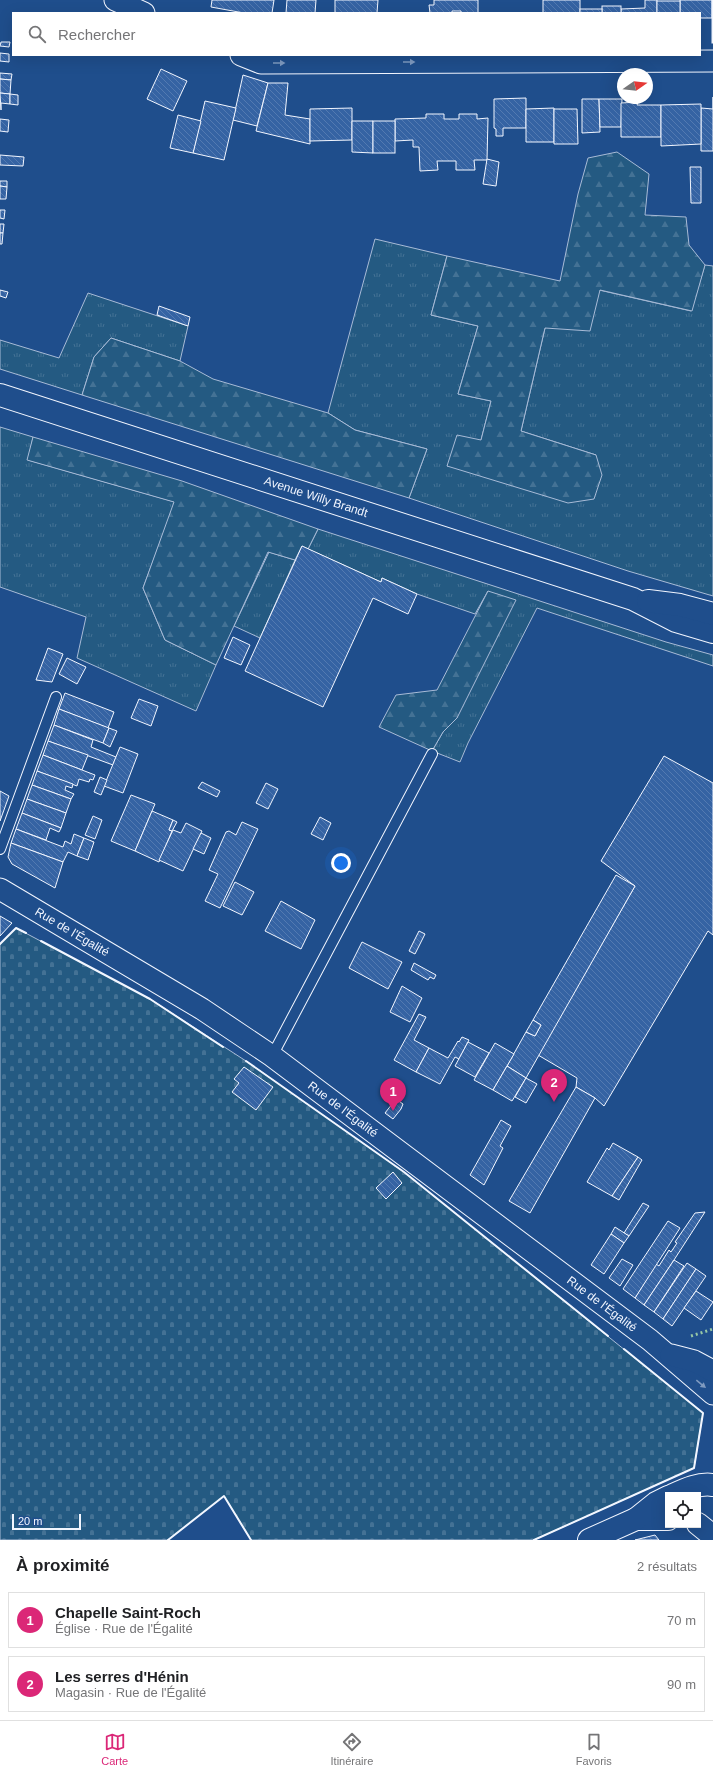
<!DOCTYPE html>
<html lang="fr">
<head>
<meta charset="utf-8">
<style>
  body { margin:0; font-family:Arial,sans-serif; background:#f2f2f2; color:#202124 }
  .controls { position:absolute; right:12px; bottom:12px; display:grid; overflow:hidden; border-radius:0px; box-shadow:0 4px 16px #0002 }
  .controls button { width:36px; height:36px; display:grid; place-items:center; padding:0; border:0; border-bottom:1px solid #e0e0e0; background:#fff; color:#202124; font:20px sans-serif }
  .compass { position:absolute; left:617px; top:68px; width:36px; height:36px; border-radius:50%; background:#fff; box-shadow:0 4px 16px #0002; rotate:76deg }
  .scale { position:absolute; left:12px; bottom:10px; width:69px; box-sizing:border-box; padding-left:4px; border:2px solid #f2f6ff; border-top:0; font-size:11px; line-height:14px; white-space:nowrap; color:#f2f6ff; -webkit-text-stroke:3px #1f4e8c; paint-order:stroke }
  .you { position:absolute; left:341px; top:863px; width:14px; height:14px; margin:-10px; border:3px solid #fff; border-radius:50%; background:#1a73e8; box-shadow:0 0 0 6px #1a73e833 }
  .badge { display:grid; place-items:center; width:26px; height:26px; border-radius:50%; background:#db2777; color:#fff; font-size:13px; font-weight:700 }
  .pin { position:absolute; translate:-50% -33px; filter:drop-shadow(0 1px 2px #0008) }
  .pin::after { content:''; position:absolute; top:21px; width:14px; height:12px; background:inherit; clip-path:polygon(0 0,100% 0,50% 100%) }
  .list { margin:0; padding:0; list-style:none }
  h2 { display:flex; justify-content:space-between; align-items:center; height:52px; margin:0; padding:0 16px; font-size:17px }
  h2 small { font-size:13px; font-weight:400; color:#757577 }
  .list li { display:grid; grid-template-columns:26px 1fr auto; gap:12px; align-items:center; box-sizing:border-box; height:56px; margin:0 8px 8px; padding:0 8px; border:1px solid #e0e0e0; border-radius:0px }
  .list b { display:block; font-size:15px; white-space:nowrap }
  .list p { margin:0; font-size:13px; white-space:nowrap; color:#757577 }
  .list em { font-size:13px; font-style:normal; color:#757577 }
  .icon { flex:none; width:22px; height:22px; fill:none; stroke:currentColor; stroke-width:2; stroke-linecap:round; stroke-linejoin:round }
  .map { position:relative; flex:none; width:713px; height:1540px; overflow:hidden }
  .search { position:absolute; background:#fff; box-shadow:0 4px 16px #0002; left:12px; right:12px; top:12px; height:44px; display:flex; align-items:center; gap:10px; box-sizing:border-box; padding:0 14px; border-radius:0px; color:#757577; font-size:15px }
  .sheet { height:180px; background:#fff }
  nav { display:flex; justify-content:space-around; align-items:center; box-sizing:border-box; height:56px; border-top:1px solid #e0e0e0; background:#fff; font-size:11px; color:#757577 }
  nav a { display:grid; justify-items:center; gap:2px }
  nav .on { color:#db2777 }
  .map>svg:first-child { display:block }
</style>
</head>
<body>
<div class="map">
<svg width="713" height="1540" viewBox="0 0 713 1540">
  <defs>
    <pattern id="grass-tufts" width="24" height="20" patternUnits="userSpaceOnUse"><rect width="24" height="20" fill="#245a82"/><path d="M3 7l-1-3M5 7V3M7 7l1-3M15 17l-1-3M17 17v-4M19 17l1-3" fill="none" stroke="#447295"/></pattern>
    <pattern id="forest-firs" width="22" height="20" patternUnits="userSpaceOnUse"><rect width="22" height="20" fill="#245a82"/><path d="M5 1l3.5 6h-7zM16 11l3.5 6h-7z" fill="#447295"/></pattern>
    <pattern id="cemetery-stones" width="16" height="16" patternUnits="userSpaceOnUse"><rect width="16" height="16" fill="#245a82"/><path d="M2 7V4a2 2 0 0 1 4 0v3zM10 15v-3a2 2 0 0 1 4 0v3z" fill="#447295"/></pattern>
    <pattern id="building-back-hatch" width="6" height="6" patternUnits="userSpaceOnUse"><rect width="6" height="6" fill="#3563a3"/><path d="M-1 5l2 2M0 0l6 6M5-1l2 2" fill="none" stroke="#537ab1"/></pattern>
  </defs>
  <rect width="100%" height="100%" fill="#1f4e8c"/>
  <g fill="url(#grass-tufts)" stroke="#a8bbd7">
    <polygon points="375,239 447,256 431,315 478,326 458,394 491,401 481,440 447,466 596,455 521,431 545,328 599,290 691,311 705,265 713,266 713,596 628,571 409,498 427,449 355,430 328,413"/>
    <polygon points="88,293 188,326 180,361 111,338 94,357 82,395 0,369 0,340 59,358"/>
    <polygon points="0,427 33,437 28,460 175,502 143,588 165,640 216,665 196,711 77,658 86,617 0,587"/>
    <polygon points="318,529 666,642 713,655 713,666 537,608 468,743 460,762 432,751 443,732 457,718 488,591 475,614 417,594 382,578 381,582 308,549"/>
    <polygon points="269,552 295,560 260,638 234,626"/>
  </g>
  <g fill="url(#forest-firs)" stroke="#a8bbd7">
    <polygon points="617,152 649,174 645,215 686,217 689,245 705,265 692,311 600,290 590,331 545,328 521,431 596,455 602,475 594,499 568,503 447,466 457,435 481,440 491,401 458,394 478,326 431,315 447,256 560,281 578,194 588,158"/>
    <polygon points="111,338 180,361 213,379 328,413 355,430 427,449 409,498 82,395 94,357"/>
    <polygon points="33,437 182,481 318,529 308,549 302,546 295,560 268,552 216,665 165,640 143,588 174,502 27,460"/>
    <polygon points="488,591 516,600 457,718 443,732 432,751 379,727 396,695 437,690"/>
  </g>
  <polygon fill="url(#cemetery-stones)" stroke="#a8bbd7" points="16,928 150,999 246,1061 404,1172 703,1413 694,1468 534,1540 251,1540 224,1496 168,1540 0,1540 0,944"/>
  <g fill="url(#building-back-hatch)" stroke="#f2f6ff">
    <polygon points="212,0 274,0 272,13 244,13 211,7"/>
    <polygon points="287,0 316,0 315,13 286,13"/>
    <polygon points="335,0 378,0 377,13 335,13"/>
    <polygon points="434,0 478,0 478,13 461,13 461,11 452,11 452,13 430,13 429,5 434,5"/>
    <rect x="543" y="0" width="37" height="13"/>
    <polygon points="645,0 657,0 657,13 621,13 621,9 645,8"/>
    <polygon points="680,0 712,0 712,18 700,18 700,13 680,13"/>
    <rect x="712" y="0" width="1" height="43"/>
    <rect x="657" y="1" width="23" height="12"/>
    <rect x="602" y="6" width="19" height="7"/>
    <rect x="580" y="9" width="22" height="4"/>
    <polygon points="1,42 10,42 9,47 0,46"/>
    <polygon points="0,53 9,54 9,62 0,61"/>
    <polygon points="161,69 187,81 173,111 147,99"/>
    <polygon points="0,73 12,74 11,80 0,79"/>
    <polygon points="243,75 268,83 257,126 233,120"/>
    <polygon points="0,79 11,80 10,94 0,93"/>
    <polygon points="268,83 288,83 285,115 310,119 310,144 256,131"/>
    <polygon points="0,93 10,94 10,104 1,103 1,110"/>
    <polygon points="10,94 18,95 18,105 10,104"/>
    <polygon points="713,97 713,151 701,151 701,108 713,109"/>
    <polygon points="526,98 526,128 503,128 503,136 496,136 496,129 494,128 494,99"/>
    <polygon points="582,99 599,99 600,132 582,133"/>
    <polygon points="599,99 622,99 621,127 600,127"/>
    <polygon points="205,101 236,108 224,160 193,153"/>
    <polygon points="638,102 637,105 661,105 661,137 621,137 621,103"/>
    <polygon points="701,104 701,144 661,146 661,105"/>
    <polygon points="352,108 352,140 310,141 310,109"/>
    <polygon points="554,108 554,142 526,142 526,109"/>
    <polygon points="554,109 577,109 578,144 554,144"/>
    <polygon points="426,114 444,114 444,119 459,119 459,114 477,114 477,119 488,118 487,160 474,160 475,170 456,170 456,161 437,161 438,170 420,171 419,147 413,147 413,140 395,141 395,119 426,118"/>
    <polygon points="178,115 201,121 193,153 170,148"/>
    <polygon points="0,119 9,120 8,132 0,131"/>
    <polygon points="352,121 373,121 373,153 352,152"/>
    <rect x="373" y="121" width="22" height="32"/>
    <polygon points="0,155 24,157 23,166 0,165"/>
    <polygon points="487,159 499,162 496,186 483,184"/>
    <polygon points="690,167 701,167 701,203 691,203"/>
    <polygon points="0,181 7,181 7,187 0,186"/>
    <polygon points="0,186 7,187 6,199 0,199"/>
    <polygon points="0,210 5,210 4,219 0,218"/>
    <polygon points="0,224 4,224 3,233 0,233"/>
    <polygon points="0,233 3,233 2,244 0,244"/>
    <polygon points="0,290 8,292 6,298 0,296"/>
    <polygon points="159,306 190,317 188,326 157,315"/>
    <polygon points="302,546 381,582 382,578 417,594 408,614 373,598 323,707 245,671"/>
    <polygon points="233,637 250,645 241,665 224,658"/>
    <polygon points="48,648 63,654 52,682 36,680"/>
    <polygon points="67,658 86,667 77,684 59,674"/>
    <polygon points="65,693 114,712 108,728 59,709"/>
    <polygon points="139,699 158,706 151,726 131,718"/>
    <polygon points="59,709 109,728 103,743 54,725"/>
    <polygon points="54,725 93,740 91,747 116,757 113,765 48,741"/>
    <polygon points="109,728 117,731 110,747 103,743"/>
    <polygon points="48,741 88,755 82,770 43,755"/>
    <polygon points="120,747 138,754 123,793 104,786"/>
    <polygon points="43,755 95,775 93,780 90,779 89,782 79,779 77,786 37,771"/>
    <polygon points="664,756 713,783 713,935 708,931 604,1106 595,1098 576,1087 577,1078 538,1055 635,886 601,861"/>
    <polygon points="37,771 73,784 72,788 66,786 65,790 74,794 71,799 32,785"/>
    <polygon points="100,777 107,780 101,795 94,792"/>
    <polygon points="202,782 220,791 217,797 198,788"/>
    <polygon points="266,783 278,789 268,809 256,803"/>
    <polygon points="32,785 71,799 66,813 27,799"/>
    <polygon points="0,791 9,796 0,821"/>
    <polygon points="131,795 155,804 135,851 111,841"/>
    <polygon points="27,799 66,813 61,828 22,813"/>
    <polygon points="152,811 173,820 169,830 172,831 159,862 135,851"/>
    <polygon points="22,813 61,828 59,832 50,828 46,840 16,829"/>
    <polygon points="93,816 102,820 95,839 85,835"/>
    <polygon points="320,817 331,823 323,840 311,834"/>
    <polygon points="173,820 177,822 172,831 169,830"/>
    <polygon points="242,822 258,829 220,908 205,901 218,874 209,870 226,832 229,831 236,835"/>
    <polygon points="186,823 202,831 183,871 159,860 173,830 181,833"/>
    <polygon points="16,829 63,847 65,841 71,844 74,834 84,838 77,856 68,852 63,862 11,843"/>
    <polygon points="201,833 211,838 204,854 193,849"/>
    <polygon points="84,838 94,842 88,860 77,856"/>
    <polygon points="11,843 63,862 55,888 12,864 8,857"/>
    <polygon points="616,875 635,886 526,1078 507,1066 526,1032 535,1036 541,1025 533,1020"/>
    <polygon points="235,882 254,892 242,915 223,906"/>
    <polygon points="281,901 315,920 301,949 265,931"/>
    <polygon points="0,916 12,923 0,936"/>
    <polygon points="419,931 425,934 415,954 409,951"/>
    <polygon points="362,942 402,962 388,989 349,968"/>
    <polygon points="414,963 436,975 434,979 430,977 428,980 411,970"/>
    <polygon points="402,986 422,998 410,1022 390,1012"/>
    <polygon points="419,1014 426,1017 414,1040 429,1048 416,1072 394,1060"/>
    <polygon points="533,1020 541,1025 535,1036 526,1032"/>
    <polygon points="462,1037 469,1040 459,1059 455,1057 440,1084 416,1072 429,1048 448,1058 458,1041 459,1042"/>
    <polygon points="468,1042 489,1053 475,1077 455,1066"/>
    <polygon points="495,1043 514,1054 493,1090 474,1080"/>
    <polygon points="507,1066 526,1078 512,1101 493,1090"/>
    <polygon points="244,1067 273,1087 256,1110 232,1092 239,1083 234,1079"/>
    <polygon points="526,1078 537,1084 526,1103 515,1097"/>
    <polygon points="576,1087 595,1098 530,1213 509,1201"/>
    <polygon points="396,1099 403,1104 401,1109 393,1119 385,1113"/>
    <polygon points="501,1120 511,1126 500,1146 503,1148 484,1185 470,1175"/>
    <polygon points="613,1143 638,1157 612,1196 587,1182 607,1148 609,1150"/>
    <polygon points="638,1157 642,1160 619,1200 612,1196"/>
    <polygon points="393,1172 402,1183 386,1199 376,1188"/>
    <polygon points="643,1203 649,1206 629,1236 624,1233"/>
    <polygon points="705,1212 674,1260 644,1305 635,1298 656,1264 659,1266 669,1250 671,1252 677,1243 675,1242 695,1213"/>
    <polygon points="668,1221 680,1228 635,1298 623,1289"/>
    <polygon points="615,1227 629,1236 624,1243 611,1234"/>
    <polygon points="611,1234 624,1243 604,1274 591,1265"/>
    <polygon points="622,1259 633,1265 620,1286 609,1278"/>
    <polygon points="674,1260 684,1266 654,1312 644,1305"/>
    <polygon points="687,1263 696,1269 663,1319 654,1312"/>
    <polygon points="696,1269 706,1276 672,1326 663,1319"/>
    <polygon points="696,1291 713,1302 701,1320 684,1308"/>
    <polygon points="655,1535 659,1540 635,1540"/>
  </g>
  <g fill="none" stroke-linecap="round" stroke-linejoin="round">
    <g stroke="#f2f6ff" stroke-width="12">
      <g id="service">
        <polyline points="0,849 56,697"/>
        <polyline points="272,1056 432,754"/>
      </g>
    </g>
    <g stroke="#f2f6ff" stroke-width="23">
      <g id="minor">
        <polyline points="115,0 144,13"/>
        <polyline points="241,55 261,63 713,61"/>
        <path id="s1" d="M0,889L202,1009L272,1056L650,1340L713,1394"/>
        <polyline points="671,1355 694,1361 713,1371"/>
      </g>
    </g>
    <g stroke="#f2f6ff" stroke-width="24">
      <g id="secondary">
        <path id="s2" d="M0,395L633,599L676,621L713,632"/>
        <polyline points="648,601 680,605 713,614"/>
        <path d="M673,1495C686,1489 699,1483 713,1485"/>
        <polyline points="636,1519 668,1519"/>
        <polyline points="698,1524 713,1536"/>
        <polyline points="589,1540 636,1519 656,1503 668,1497"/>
      </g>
    </g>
    <use href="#service" stroke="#1f4e8c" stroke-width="10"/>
    <use href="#minor" stroke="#1f4e8c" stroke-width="21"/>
    <use href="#secondary" stroke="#1f4e8c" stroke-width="22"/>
    <polyline stroke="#97c8a6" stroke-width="3" stroke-dasharray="2 3" stroke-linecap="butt" points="691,1336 713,1329"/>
    <g stroke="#f2f6ff" stroke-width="2">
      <polyline points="41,941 150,999 223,1047"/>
      <polyline points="0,944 16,928 26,933"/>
      <polyline points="246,1061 404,1172 608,1336"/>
      <polyline points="168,1540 224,1496 251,1540"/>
      <polyline points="534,1540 694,1468 703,1413 624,1349"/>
    </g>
  </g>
  <defs><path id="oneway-solid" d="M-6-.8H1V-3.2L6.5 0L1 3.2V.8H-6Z"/></defs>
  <g fill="#7e9ac0">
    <use href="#oneway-solid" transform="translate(409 62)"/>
    <use href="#oneway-solid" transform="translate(279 63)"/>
    <use href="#oneway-solid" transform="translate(701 1384) rotate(39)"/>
  </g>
  <g text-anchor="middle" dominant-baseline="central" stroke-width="3" stroke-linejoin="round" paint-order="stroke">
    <g font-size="12" fill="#f2f6ff" stroke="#1f4e8c">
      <text stroke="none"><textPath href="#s2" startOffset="332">Avenue Willy Brandt</textPath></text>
      <text stroke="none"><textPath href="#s1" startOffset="84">Rue de l'Égalité</textPath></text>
      <text stroke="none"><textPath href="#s1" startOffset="408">Rue de l'Égalité</textPath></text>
      <text stroke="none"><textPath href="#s1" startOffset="732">Rue de l'Égalité</textPath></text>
    </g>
  </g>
</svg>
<div class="controls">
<button><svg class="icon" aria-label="locate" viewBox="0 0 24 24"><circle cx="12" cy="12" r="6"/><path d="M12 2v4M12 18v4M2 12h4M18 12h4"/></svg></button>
</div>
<svg class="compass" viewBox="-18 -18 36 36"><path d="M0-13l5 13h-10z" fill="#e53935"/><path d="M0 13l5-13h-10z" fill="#757577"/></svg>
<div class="scale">20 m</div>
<div class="you"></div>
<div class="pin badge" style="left:393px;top:1111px">1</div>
<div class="pin badge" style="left:554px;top:1102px">2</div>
<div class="search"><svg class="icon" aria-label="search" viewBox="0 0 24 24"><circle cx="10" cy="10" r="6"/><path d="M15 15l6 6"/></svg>Rechercher</div>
</div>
<section class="sheet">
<h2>À proximité<small>2 résultats</small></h2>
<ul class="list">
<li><span class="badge">1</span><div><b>Chapelle Saint-Roch</b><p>Église · Rue de l'Égalité</p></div><em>70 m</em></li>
<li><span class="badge">2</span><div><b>Les serres d'Hénin</b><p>Magasin · Rue de l'Égalité</p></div><em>90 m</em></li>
</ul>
</section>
<nav>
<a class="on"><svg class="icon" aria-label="map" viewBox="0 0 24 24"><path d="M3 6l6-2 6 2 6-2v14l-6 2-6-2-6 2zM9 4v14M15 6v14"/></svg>Carte</a>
<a><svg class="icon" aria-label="directions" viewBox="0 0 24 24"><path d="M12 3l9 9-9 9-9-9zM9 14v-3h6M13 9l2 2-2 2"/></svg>Itinéraire</a>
<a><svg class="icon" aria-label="saved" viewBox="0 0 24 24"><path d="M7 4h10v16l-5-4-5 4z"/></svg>Favoris</a>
</nav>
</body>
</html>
